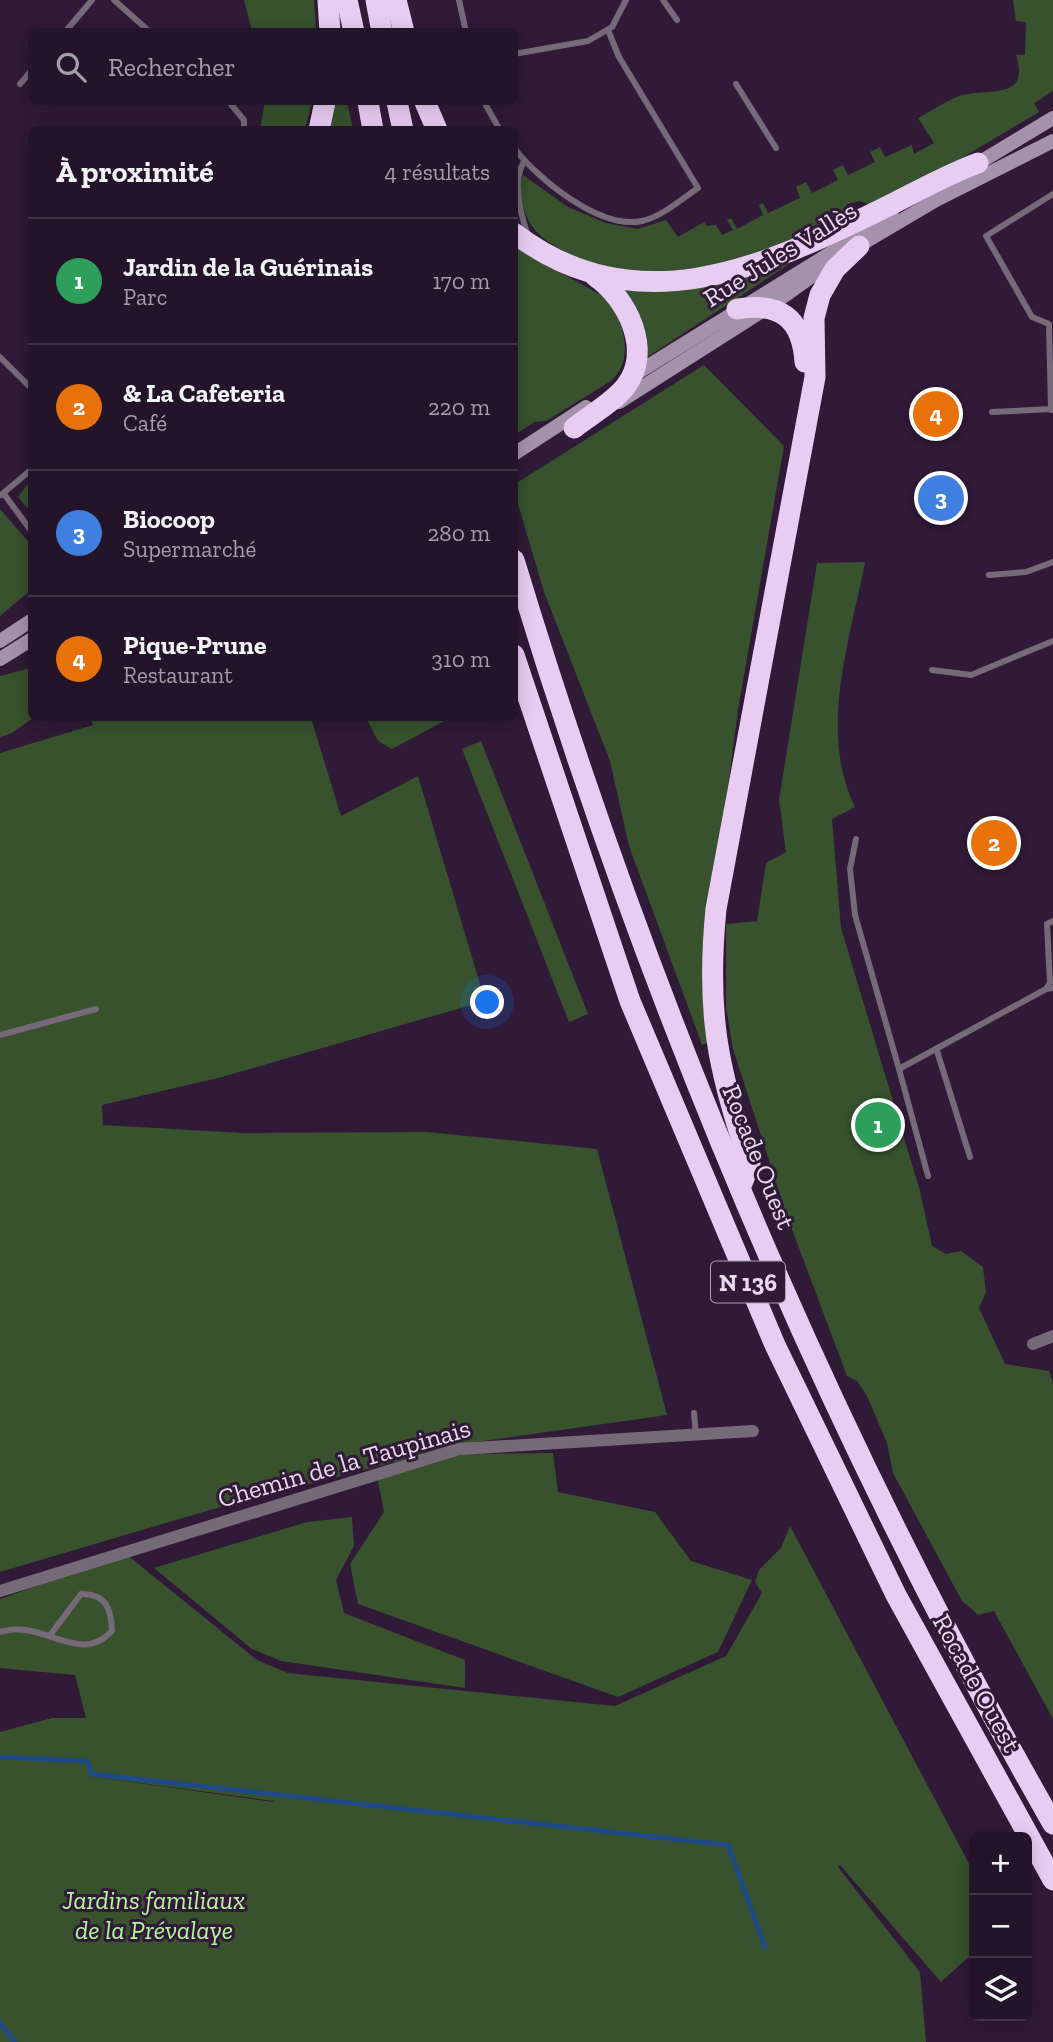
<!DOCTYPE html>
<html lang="fr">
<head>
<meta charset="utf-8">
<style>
  body { margin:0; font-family:"Zilla Slab",serif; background:#302135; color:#f1f3f6 }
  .controls { position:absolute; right:21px; bottom:21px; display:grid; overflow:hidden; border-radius:10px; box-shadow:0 4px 18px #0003 }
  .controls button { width:63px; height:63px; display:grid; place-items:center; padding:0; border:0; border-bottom:2px solid #413346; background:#241429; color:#f1f3f6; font:35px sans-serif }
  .you { position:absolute; left:488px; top:1003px; width:24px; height:24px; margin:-18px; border:5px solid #fff; border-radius:50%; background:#1a73e8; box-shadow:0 0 0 10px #1a73e833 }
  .badge { display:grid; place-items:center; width:46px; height:46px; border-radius:50%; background:#79d157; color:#fff; font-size:23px; font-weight:700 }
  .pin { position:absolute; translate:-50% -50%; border:4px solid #fff; box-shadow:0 2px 7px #0006 }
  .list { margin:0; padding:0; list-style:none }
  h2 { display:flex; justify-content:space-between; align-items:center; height:91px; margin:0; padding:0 28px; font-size:30px }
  h2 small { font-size:23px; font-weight:400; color:#a39ea8 }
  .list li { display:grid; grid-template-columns:46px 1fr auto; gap:21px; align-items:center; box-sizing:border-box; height:126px; padding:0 28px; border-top:2px solid #413346 }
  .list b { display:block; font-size:26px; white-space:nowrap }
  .list p { margin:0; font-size:23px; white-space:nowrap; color:#a39ea8 }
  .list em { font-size:23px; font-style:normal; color:#a39ea8 }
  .icon { flex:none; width:38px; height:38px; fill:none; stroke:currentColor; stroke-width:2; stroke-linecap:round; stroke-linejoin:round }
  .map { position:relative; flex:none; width:1053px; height:2042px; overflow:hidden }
  .search { position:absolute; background:#241429; box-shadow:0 4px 18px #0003; left:28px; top:28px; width:490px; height:77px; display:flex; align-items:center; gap:18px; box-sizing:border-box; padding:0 24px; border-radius:10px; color:#a39ea8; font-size:26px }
  .panel { position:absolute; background:#241429; box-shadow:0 4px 18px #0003; left:28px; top:126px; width:490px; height:595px; border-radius:10px }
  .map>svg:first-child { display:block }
</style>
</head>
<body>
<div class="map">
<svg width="1053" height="2042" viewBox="0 0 1053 2042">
  <rect width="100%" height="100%" fill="#301a37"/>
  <g fill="#37522d" fill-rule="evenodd">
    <polygon points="244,0 314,0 316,31 252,31"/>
    <path d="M1013,0H1053V91L1034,103L1039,112L928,178L870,205L860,201L847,204L844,219C755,260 638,301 547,241C527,227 516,200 523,175L568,207L606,223L638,229L666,220L678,237L704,222L707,226L716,225L722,235L733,230L727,220L731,218L737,229L763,215L759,205L763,203L768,213L800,198L796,187L806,182L812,193L838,180L833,170L843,165L848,175L875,162L870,152L880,147L885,157L912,145L914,154L934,143L918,118C932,111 948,99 963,95C987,88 1031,101 1016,55H1025L1026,22L1016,21Z"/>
    <polygon points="265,102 312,102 305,129 260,129"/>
    <polygon points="332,102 347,102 353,129 325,130"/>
    <path d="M514,246L606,298C623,320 636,359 611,381L546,421L534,422L515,435Z"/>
    <path d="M788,261L786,266L646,358C644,323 643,315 620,288Z"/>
    <polygon points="704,365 784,446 738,710 708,942 710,1042 702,1045 629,846 610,761 544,592 515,494 515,484"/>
    <polygon points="31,480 31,512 18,497"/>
    <polygon points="0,509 32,546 31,590 0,616"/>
    <path d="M865,562C850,640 818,732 855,807L832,819L841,928L920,1191L932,1246L946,1254L961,1251L983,1267L986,1292L979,1308L1005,1364L1049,1371L1053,1383V1719L994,1611L978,1615L962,1601L893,1473L887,1443L867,1396L857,1381L847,1376L787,1216L733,1049L726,1007V924L757,921L766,863L786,852L779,800L817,563Z"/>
    <polygon points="31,668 33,718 12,733 0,737 0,676"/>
    <polygon points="90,718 311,718 341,816 418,776 485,1001 222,1077 102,1105 103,1125 243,1133 427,1132 597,1149 667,1415 463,1444 210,1510 0,1572 0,753 93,725"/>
    <polygon points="366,718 450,718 392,749 378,741"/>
    <polygon points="481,741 588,1014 569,1022 462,749"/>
    <polygon points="553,1453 558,1492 655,1512 691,1561 752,1580 718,1652 618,1697 358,1604 350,1564 384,1512 377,1476 463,1454"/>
    <polygon points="352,1517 354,1546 336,1580 344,1613 465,1660 465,1688 281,1661 252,1649 154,1568 307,1522"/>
    <path d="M790,1526L974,1873V1952L941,1982L840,1865L838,1867L920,1972L926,2042H0V1732L52,1718H86L75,1675L0,1668V1599L126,1554L257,1660L288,1673L615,1706L726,1656L762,1593L755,1582L759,1570L781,1548ZM66,1773L274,1801V1802Z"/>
  </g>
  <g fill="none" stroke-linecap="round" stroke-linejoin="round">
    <g stroke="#204a86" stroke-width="5">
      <polyline points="0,1757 87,1761 92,1774 728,1845 765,1947"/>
      <polyline points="0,2023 15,2042"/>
    </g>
    <g stroke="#766a79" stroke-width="6">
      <polyline points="114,0 150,32"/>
      <polyline points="459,0 466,32"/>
      <polyline points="663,0 677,20"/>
      <polyline points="65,32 92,0"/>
      <polyline points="514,54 588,41 612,27 626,0"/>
      <polyline points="20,84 32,70"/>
      <polyline points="736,84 776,148"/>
      <polyline points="229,102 244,120 244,130"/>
      <polyline points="484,102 500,130"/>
      <path d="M514,148C538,179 600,230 642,221C661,217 682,199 698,188L619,57L608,30"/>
      <path d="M524,161C512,182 520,211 527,233"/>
      <polyline points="0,357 32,389"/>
      <polyline points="1051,410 1049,324 1032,317 986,236 1053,194"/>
      <polyline points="992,412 1053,409"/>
      <polyline points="4,494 32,532"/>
      <polyline points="1,495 32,469"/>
      <polyline points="989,575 1026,572 1053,562"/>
      <polyline points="932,670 971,675 1053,641"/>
      <polyline points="856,839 850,869 855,915 899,1069 1046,989"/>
      <polyline points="1053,921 1047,924 1050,983 1046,989 1053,988"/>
      <polyline points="0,1035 96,1009"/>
      <polyline points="937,1051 970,1157"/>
      <polyline points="899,1069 928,1176"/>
      <polyline points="694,1413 696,1435"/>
      <path d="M0,1632C43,1618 79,1667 112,1631C111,1609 107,1594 81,1594L51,1634"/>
    </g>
    <g stroke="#766a79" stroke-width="12">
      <polyline points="1033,1344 1053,1336"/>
      <polyline points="0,1591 459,1449 753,1431"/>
    </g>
    <g stroke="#a492aa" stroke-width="14">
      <polyline points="972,167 1053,118"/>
      <polyline points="853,249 936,200 1053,141"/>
      <polyline points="629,378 892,215"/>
      <polyline points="619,402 770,306 833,261"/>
      <polyline points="514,454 586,407"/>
      <polyline points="0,641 32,620"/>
      <polyline points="0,659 32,639"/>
    </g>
    <g stroke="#e9ccf2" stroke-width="21">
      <polyline points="328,0 330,32"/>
      <polyline points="347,0 354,32"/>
      <polyline points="376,0 382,32"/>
      <polyline points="396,0 404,32"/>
      <polyline points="368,102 373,130"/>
      <polyline points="397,102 403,130"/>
      <polyline points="425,102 437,130"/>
      <polyline points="319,130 325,102"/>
      <path d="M514,233C634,324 758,270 878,211C911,195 943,176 978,163"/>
      <path d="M737,309C779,302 802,317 805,362"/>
      <path d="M574,428C590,415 613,403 626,386C653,350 627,298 595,276"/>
      <path d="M514,560C647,999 825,1425 1053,1824"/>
      <polyline points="514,655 630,1001 775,1345 896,1595 1053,1880"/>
      <path d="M740,1188L750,1164C717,1069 706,1010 716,909L815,377L814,318L820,295L835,269L859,246"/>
    </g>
  </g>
  <g text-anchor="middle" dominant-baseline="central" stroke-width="6" stroke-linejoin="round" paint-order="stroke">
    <rect fill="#301a37" stroke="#b1a0b6" stroke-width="2" x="711" y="1261.5" width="74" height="41" rx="5"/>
    <g font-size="24" font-weight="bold" fill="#e8d9ec">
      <text x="748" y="1282">N 136</text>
    </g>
    <g font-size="26" fill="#e8d9ec" stroke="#301a37">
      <text transform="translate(780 254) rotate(-32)">Rue Jules Vallès</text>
      <text transform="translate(759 1157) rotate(68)">Rocade Ouest</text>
      <text transform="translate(344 1463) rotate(-16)">Chemin de la Taupinais</text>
      <text transform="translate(977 1683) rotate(61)">Rocade Ouest</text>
    </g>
    <g font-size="26" font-style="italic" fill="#b2f79a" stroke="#301a37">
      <text x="154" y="1900">Jardins familiaux<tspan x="154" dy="30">de la Prévalaye</tspan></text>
    </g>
  </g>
</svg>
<div class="controls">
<button>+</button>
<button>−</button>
<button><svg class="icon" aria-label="layers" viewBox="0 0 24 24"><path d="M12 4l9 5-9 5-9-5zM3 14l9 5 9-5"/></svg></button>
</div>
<div class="you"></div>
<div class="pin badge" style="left:878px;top:1125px;background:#2e9e5b">1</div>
<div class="pin badge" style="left:994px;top:843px;background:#e8710a">2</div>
<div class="pin badge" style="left:941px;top:498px;background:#3f7fe0">3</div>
<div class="pin badge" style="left:936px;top:414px;background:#e8710a">4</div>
<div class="search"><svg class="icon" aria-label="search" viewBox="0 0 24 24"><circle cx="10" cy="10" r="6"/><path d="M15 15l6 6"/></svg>Rechercher</div>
<section class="panel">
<h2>À proximité<small>4 résultats</small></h2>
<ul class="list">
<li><span class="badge" style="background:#2e9e5b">1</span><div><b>Jardin de la Guérinais</b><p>Parc</p></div><em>170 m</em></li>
<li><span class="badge" style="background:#e8710a">2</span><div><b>&amp; La Cafeteria</b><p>Café</p></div><em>220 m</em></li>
<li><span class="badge" style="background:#3f7fe0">3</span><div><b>Biocoop</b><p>Supermarché</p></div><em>280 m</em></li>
<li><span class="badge" style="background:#e8710a">4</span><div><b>Pique-Prune</b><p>Restaurant</p></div><em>310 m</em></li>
</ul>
</section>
</div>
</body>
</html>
